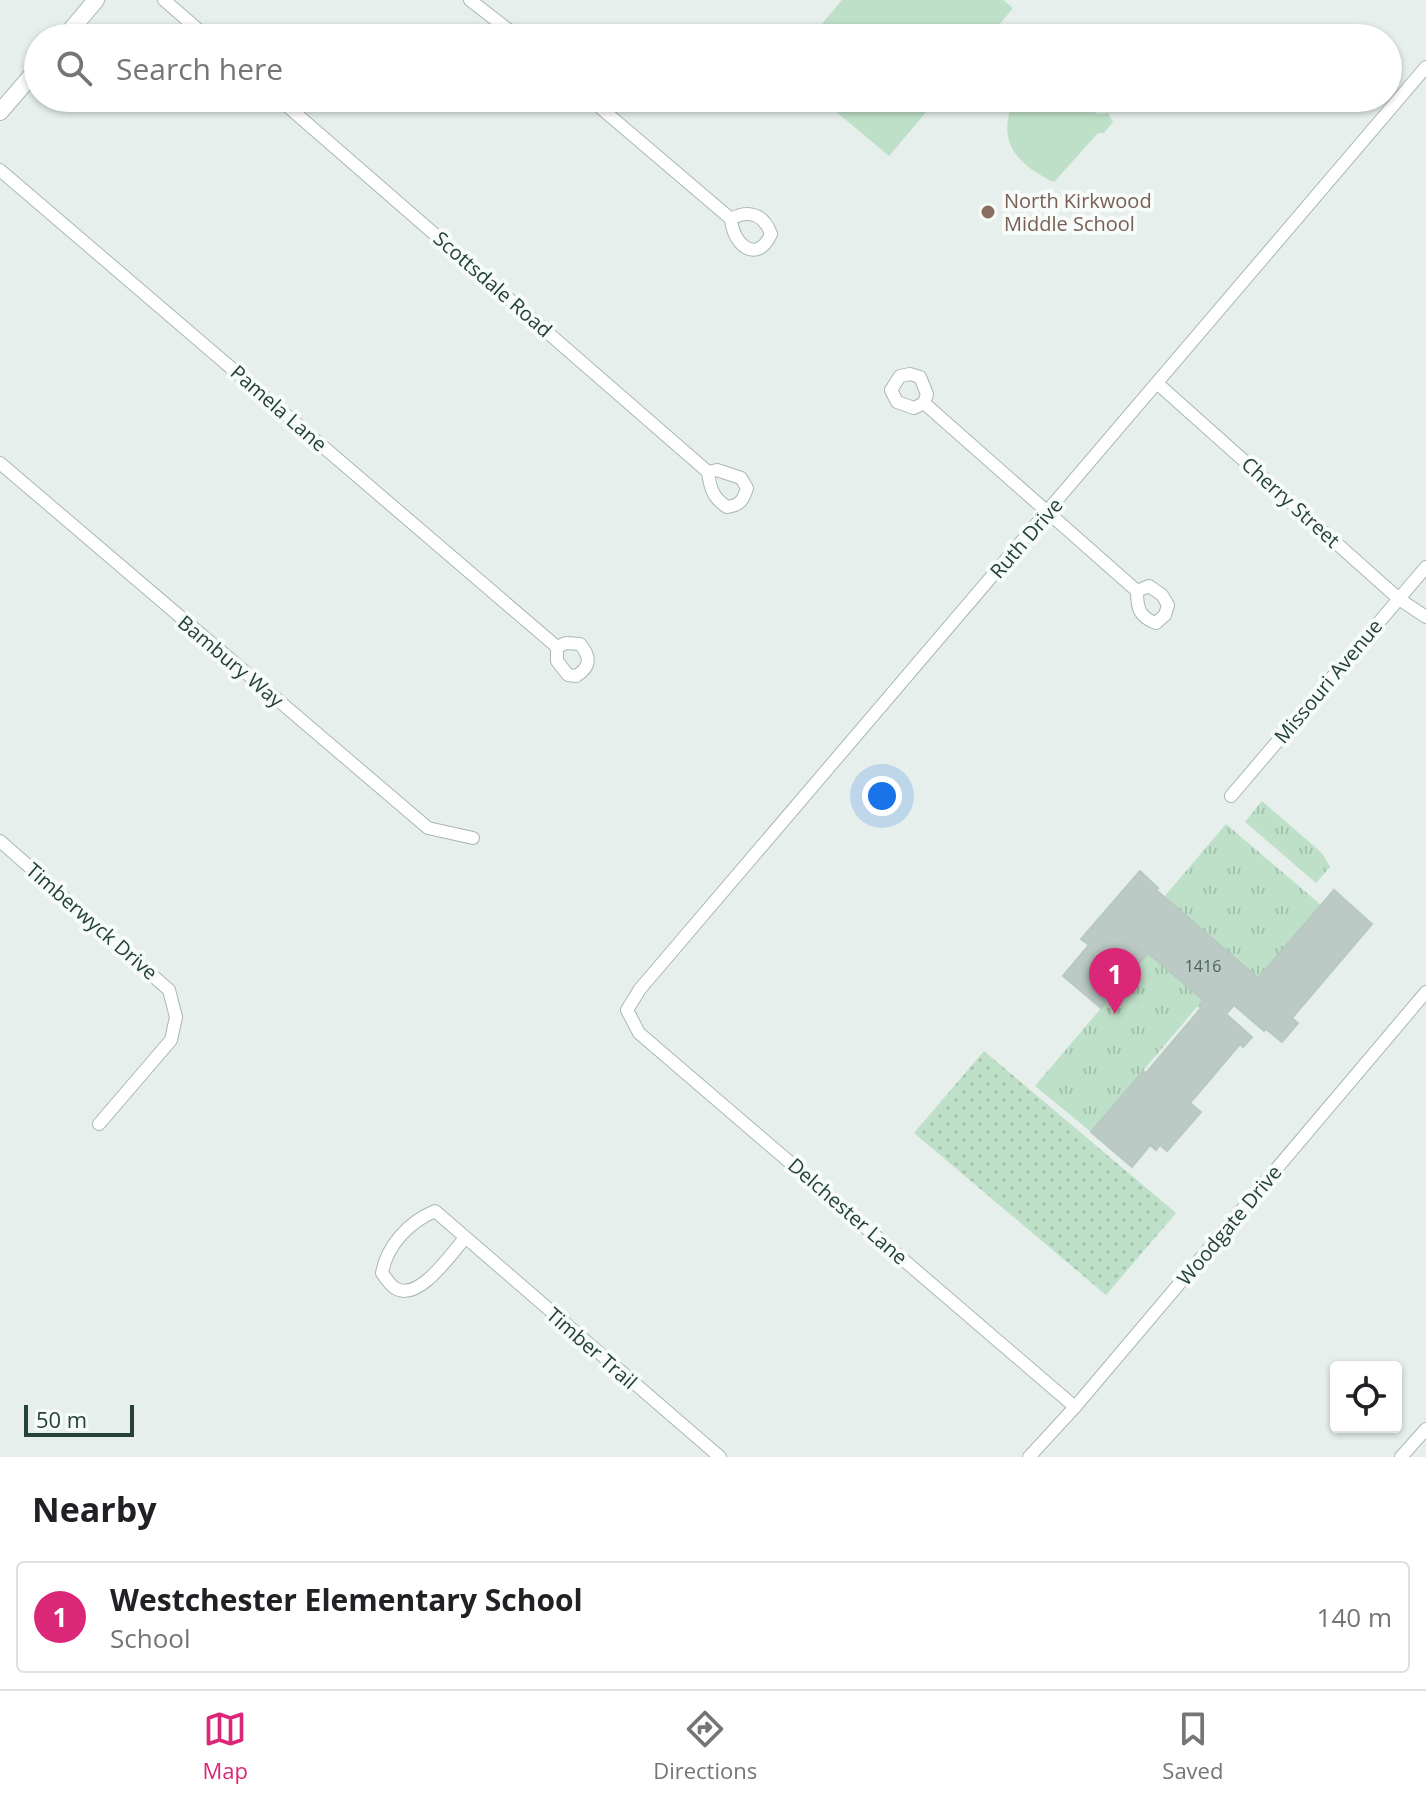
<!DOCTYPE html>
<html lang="en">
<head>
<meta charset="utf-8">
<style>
  body { margin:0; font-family:"Open Sans",sans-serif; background:#f6f6f6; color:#202124 }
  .controls { position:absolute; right:24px; bottom:24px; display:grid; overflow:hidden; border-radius:8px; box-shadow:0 2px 6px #0004 }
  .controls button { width:72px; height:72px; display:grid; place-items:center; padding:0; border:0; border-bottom:2px solid #e0e0e0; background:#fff; color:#202124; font:40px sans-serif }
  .scale { position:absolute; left:24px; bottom:20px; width:110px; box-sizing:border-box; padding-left:8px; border:4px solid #24423a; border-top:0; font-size:22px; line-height:28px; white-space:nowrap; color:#24423a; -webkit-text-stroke:6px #f7fbf9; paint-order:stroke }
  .you { position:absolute; left:882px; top:796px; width:28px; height:28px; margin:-20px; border:6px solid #fff; border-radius:50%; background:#1a73e8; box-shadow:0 0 0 12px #1a73e833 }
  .badge { display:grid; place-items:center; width:52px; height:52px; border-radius:50%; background:#db2777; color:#fff; font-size:26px; font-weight:700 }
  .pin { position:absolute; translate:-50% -66px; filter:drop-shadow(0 2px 4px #0008) }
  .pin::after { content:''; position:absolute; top:42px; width:28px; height:24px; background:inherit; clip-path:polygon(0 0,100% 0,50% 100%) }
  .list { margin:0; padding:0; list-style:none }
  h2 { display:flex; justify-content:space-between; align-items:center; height:104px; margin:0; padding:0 32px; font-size:34px }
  h2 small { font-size:26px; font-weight:400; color:#757577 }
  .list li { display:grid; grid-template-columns:52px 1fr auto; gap:24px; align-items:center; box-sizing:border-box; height:112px; margin:0 16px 16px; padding:0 16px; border:2px solid #e0e0e0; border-radius:8px }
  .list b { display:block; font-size:30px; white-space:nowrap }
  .list p { margin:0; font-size:26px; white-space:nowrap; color:#757577 }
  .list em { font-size:26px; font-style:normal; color:#757577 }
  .icon { flex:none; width:44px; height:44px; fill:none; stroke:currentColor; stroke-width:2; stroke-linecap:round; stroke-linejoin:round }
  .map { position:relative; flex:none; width:1426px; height:1457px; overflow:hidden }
  .search { position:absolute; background:#fff; box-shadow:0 2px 6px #0004; left:24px; right:24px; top:24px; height:88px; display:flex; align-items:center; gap:20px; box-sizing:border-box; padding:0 28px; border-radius:44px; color:#757577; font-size:30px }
  .sheet { height:232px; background:#fff }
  nav { display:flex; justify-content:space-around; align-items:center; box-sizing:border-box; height:112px; border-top:2px solid #e0e0e0; background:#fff; font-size:22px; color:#757577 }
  nav a { display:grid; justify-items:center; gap:4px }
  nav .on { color:#db2777 }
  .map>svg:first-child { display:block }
</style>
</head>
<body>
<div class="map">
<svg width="1426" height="1457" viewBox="0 0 1426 1457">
  <defs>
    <pattern id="grass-dots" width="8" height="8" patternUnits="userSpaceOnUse" patternTransform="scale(2)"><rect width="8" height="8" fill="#bfe0c8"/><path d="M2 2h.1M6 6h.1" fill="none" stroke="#a4c1ad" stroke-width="1.8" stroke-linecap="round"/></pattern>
    <pattern id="park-tufts" width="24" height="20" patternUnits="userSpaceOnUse" patternTransform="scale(2)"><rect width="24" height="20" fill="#bfe0c8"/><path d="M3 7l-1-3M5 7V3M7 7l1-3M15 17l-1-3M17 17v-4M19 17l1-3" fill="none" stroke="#a4c1ad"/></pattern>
  </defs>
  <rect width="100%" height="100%" fill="#e6efeb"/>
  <polygon fill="url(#grass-dots)" points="984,1051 1176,1213 1106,1295 914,1133"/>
  <g fill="url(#park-tufts)">
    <polygon points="1262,801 1322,853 1330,867 1316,883 1245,822"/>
    <polygon points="1226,824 1321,905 1258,978 1164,897"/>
    <polygon points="1148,953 1203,1000 1091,1132 1035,1086"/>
  </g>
  <g fill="#bfe0c8">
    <polygon points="842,0 1003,0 1013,8 988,38 810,38"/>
    <polygon points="820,98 938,98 889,156"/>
    <path d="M1015,98H1079L1097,114L1108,113L1113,122L1104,133H1098L1054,182C1016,164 995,141 1015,98Z"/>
  </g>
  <polygon fill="#bbcac4" stroke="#b8c9c2" stroke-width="2" points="1140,871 1158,888 1155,889 1258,978 1334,890 1372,924 1292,1018 1298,1023 1282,1042 1266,1029 1264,1031 1234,1005 1226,1014 1252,1037 1243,1047 1240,1044 1190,1103 1201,1112 1167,1151 1160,1145 1156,1150 1150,1145 1132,1167 1091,1132 1143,1071 1146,1073 1201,1008 1199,1006 1203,1000 1148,953 1101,1008 1063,976 1089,945 1081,939"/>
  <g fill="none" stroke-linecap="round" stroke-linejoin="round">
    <g stroke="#a8b8b2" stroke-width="14">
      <g id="minor">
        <polyline points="164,0 208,38"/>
        <polyline points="470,0 519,38"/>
        <path d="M278,98L708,472C710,488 713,498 727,507C740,505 743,501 747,488L741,478L717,470L708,472"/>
        <path d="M589,98L731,219C733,245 757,265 771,234C764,214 748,209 731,219"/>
        <polyline points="0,170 557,647"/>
        <polyline points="1158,384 1399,599 1426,617"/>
        <path d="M924,403L927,394L920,377L910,374L900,376L891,390L897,402L914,408L924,403L1137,591C1137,608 1139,617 1156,623L1165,615L1168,605L1162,595L1149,586L1137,591"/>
        <polyline points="0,463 428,828 473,838"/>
        <path d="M566,643L580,644C591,657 591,667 576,676L568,675L557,661V647Z"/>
        <polyline points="1231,796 1426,567"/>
        <polyline points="0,841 169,990 176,1017 171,1040 99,1124"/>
        <path d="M465,1238C451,1254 418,1303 395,1288C390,1285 385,1277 382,1273C387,1245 409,1222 435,1211L720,1457"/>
        <polyline points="1075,1407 639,1033 627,1010 640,989 1426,67"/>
        <polyline points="1029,1457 1075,1407 1426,992"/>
        <polyline points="1401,1457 1426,1429"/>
      </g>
    </g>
    <g stroke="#a8b8b2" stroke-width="18">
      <g id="tertiary">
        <polyline points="64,38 96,0"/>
        <polyline points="0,112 38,68"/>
      </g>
    </g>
    <use href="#minor" stroke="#fff" stroke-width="12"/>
    <use href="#tertiary" stroke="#fff" stroke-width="16"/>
  </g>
  <circle fill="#8d6e63" stroke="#f7fbf9" stroke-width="3" cx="988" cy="212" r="8"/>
  <g text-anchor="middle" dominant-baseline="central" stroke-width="8" stroke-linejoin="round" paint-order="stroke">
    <g font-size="16" fill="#4a645c">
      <text x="1203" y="966">1416</text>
    </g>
    <g font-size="20" fill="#785e54" stroke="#f7fbf9" text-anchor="start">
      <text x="1004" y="200">North Kirkwood<tspan x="1004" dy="23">Middle School</tspan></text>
    </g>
    <g font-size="20" fill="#24423a" stroke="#f7fbf9">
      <text transform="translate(493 284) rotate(41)">Scottsdale Road</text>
      <text transform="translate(279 408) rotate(41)">Pamela Lane</text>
      <text transform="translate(1291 502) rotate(42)">Cherry Street</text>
      <text transform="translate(1026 538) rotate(-49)">Ruth Drive</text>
      <text transform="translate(231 661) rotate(40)">Bambury Way</text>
      <text transform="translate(1328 681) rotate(-50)">Missouri Avenue</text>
      <text transform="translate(92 921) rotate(41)">Timberwyck Drive</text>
      <text transform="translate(848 1211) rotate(41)">Delchester Lane</text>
      <text transform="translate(1229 1225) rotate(-50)">Woodgate Drive</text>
      <text transform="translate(592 1348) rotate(41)">Timber Trail</text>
    </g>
  </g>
</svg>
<div class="controls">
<button><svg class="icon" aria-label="locate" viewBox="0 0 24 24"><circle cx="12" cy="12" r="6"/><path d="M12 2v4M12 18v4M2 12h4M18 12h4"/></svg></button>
</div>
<div class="scale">50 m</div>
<div class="you"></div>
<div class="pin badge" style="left:1115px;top:1014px">1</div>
<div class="search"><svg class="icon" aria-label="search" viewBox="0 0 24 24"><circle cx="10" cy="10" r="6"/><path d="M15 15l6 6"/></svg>Search here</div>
</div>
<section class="sheet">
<h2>Nearby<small></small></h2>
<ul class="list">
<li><span class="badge">1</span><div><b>Westchester Elementary School</b><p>School</p></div><em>140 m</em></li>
</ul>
</section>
<nav>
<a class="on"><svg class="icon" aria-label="map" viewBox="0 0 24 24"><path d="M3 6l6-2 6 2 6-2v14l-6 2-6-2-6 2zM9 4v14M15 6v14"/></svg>Map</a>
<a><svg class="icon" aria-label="directions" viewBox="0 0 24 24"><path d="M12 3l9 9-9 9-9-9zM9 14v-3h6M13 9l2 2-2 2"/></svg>Directions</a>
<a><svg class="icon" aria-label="saved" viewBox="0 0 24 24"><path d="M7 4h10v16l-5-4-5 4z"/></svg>Saved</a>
</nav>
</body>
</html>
